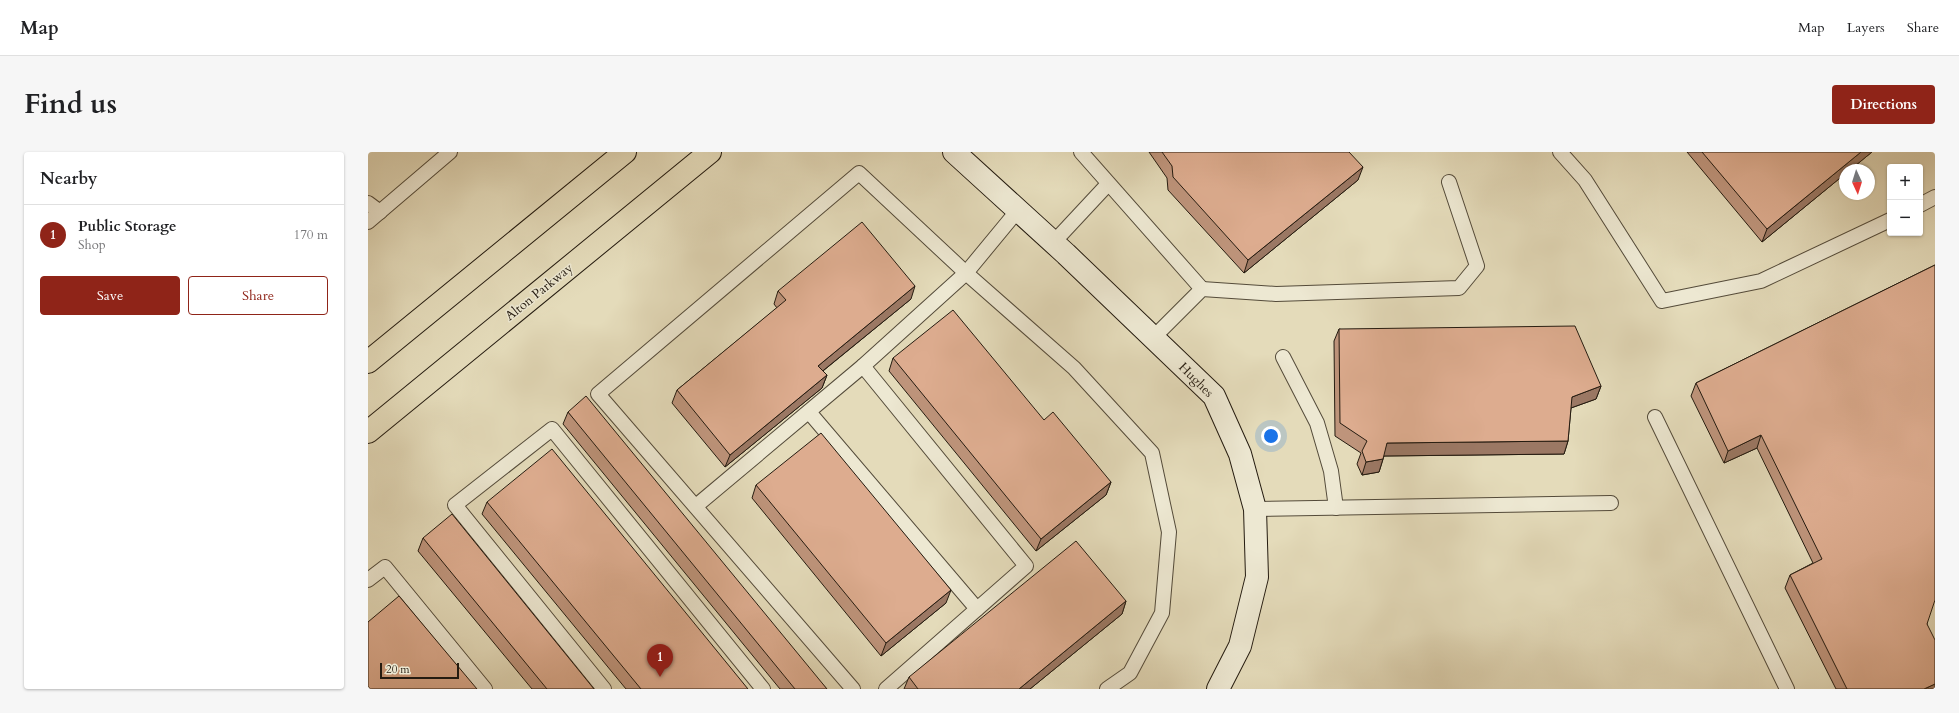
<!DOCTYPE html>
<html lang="en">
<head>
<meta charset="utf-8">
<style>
  body { margin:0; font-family:Cardo,serif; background:#f6f6f6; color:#202124 }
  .controls { position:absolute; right:12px; top:12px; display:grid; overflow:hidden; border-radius:4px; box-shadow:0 1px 3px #0004 }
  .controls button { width:36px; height:36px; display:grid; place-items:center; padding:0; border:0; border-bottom:1px solid #e0e0e0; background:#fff; color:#202124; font:20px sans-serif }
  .compass { position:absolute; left:1471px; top:12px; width:36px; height:36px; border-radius:50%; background:#fff; box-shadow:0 1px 3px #0004; rotate:176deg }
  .scale { position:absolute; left:12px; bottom:10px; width:79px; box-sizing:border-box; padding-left:4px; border:2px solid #241b10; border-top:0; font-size:11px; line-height:14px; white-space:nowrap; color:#241b10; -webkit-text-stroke:3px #ede8d2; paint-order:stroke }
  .you { position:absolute; left:903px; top:284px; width:14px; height:14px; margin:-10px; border:3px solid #fff; border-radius:50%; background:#1a73e8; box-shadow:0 0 0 6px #1a73e833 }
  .badge { display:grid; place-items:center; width:26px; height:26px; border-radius:50%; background:#8f2418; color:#fff; font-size:13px; font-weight:700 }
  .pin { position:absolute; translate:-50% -33px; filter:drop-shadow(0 1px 2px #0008) }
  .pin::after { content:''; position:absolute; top:21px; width:14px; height:12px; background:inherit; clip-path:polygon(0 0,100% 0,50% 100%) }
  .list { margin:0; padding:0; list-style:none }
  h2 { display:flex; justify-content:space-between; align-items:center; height:52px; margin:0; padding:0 16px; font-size:17px }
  h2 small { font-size:13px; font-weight:400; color:#757577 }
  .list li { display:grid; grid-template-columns:26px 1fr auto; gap:12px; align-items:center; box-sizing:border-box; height:60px; padding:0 16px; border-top:1px solid #e0e0e0 }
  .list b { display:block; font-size:15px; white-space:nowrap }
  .list p { margin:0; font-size:13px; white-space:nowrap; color:#757577 }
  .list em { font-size:13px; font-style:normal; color:#757577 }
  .actions { display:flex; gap:8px; padding:12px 16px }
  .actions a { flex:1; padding:9px 0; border:1px solid #8f2418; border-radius:4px; text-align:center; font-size:14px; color:#8f2418 }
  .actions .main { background:#8f2418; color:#fff }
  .map { position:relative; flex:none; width:1567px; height:537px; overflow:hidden; border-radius:4px }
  header { display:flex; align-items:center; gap:24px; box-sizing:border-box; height:56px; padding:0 20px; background:#fff; border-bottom:1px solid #e0e0e0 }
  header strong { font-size:19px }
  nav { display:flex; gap:22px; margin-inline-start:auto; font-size:14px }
  .intro { display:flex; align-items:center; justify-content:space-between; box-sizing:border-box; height:96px; padding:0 24px }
  h1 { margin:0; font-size:28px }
  .button { padding:10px 18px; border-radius:4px; background:#8f2418; color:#fff; font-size:14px; font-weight:700 }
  main { display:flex; gap:24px; padding:0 24px }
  aside { flex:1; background:#fff; border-radius:4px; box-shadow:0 1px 3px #0004 }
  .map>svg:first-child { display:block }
</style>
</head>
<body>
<header>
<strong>Map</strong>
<nav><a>Map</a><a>Layers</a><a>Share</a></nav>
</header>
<div class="intro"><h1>Find us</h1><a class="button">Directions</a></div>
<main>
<aside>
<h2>Nearby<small></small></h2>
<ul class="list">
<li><span class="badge">1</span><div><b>Public Storage</b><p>Shop</p></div><em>170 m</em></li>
</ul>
<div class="actions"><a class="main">Save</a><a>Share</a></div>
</aside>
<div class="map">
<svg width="1567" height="537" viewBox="0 0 1567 537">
  <rect width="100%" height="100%" fill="#e4dbba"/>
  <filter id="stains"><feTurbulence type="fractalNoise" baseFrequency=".005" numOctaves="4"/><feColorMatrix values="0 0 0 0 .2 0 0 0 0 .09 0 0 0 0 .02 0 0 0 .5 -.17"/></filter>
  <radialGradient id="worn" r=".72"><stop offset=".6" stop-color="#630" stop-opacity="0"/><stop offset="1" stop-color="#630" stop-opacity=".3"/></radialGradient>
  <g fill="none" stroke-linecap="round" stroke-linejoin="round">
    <g stroke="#544b3a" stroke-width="16">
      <g id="lane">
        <polyline points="713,0 834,137"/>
        <polyline points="1192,0 1217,28 1294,149 1393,129 1522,68"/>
        <polyline points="0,51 12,60"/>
        <polyline points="1552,53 1567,45"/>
        <polyline points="0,70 82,0"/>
        <polyline points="685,91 740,32"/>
        <polyline points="785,186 834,137 908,142 1091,136 1109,114 1081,30"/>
        <polyline points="915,205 949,271 963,319 968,356"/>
        <polyline points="495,214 598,121 650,58"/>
        <polyline points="441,260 609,457"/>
        <polyline points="1287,265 1419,537"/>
        <polyline points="328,354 495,214 658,414 518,537"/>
        <polyline points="887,357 1243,351"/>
        <polyline points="0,428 17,415 117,537"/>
        <polyline points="236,537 87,353 184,277 395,537"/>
        <polyline points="485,537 230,242 491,21 598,121 706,216 784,301 801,380 794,461 762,521 739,537"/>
      </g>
    </g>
    <g stroke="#241b10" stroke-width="24">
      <polyline id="secondary" points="586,0 698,102 846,244 872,302 887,357 889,425 872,494 850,537"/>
    </g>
    <g stroke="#241b10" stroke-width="24">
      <g id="primary">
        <polyline points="0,210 257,0"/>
        <polyline points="0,280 342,0"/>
      </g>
    </g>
    <use href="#lane" stroke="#ede8d2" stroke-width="14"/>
    <use href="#secondary" stroke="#ede8d2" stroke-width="22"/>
    <use href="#primary" stroke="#e4dbba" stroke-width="22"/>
  </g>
  <g fill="#be947b" stroke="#241b10">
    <polygon points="781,0 981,0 990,28 876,121 800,38 799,26"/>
    <polygon points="1319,0 1504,0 1482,18 1477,18 1477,22 1394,90"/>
    <polygon points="1567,113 1559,472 1567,537 1468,537 1417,436 1422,423 1445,411 1389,296 1356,311 1323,244 1328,231"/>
    <polygon points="410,139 543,147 455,219 459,223 454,236 357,315 304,251 309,238 409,156 406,152"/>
    <polygon points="971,177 1233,234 1228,247 1203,256 1200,289 1196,302 1016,304 1011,320 994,323 989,312 993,301 967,284 966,189"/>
    <polygon points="525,206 676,268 743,330 738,343 668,399 521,219"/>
    <polygon points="200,260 459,537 412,537 195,272"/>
    <polygon points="388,333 578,451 513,504 384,346"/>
    <polygon points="119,350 380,537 258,537 114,362"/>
    <polygon points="55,386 226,537 164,537 50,399"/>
    <polygon points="758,449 754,462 662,537 536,537 541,525"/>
  </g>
  <g fill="#9b7864" stroke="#241b10">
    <polygon points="1493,0 1504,0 1482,18 1477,18 1477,22 1394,90 1399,77"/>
    <polygon points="995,15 990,28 876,121 880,108"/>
    <polygon points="547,134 543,147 446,226 450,214"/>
    <polygon points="459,223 454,236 357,315 362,303"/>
    <polygon points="1233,234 1228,247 1200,257 1204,245"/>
    <polygon points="1393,283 1389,296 1356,311 1360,299"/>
    <polygon points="1200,289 1196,302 1014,304 1019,291"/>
    <polygon points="1015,307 1011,320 994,323 998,310"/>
    <polygon points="743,330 738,343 668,399 673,387"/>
    <polygon points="583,438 578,451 513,504 518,491"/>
    <polygon points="758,449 754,462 662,537 651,537"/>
    <polygon points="1567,532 1567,537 1556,537"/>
  </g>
  <g fill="#ddac8f" stroke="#241b10">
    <polygon points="794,0 981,0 995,15 880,108 805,25 804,14"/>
    <polygon points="1334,0 1493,0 1399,77"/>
    <polygon points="494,70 547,134 450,214 459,223 362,303 309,238 418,148 410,139"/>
    <polygon points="1567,113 1567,448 1559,472 1567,488 1567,532 1556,537 1479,537 1422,423 1454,407 1393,283 1360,299 1328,231"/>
    <polygon points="585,158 676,268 685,260 743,330 673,387 525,206"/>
    <polygon points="1207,174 1233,234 1204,245 1200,289 1019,291 1015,307 998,310 994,299 999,289 972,271 971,177"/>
    <polygon points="218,244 459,537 427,537 200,260"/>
    <polygon points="453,281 583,438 518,491 388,333"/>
    <polygon points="184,297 380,537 273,537 119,350"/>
    <polygon points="84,362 226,537 179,537 55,386"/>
    <polygon points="708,389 758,449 651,537 550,537 541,525"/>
    <polygon points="31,444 109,537 2,537 0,534 0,470"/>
  </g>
  <g text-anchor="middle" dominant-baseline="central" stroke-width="3" stroke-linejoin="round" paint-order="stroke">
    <g font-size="13" fill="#241b10" stroke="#ede8d2">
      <text transform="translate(171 140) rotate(-39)">Alton Parkway</text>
      <text transform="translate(828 228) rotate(45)">Hughes</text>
    </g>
  </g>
  <rect width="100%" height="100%" filter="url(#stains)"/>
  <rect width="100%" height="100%" fill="url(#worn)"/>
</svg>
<div class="controls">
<button>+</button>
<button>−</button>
</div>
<svg class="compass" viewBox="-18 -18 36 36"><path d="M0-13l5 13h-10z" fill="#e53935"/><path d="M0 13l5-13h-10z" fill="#757577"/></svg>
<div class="scale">20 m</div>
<div class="you"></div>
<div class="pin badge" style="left:292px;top:525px">1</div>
</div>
</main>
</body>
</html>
